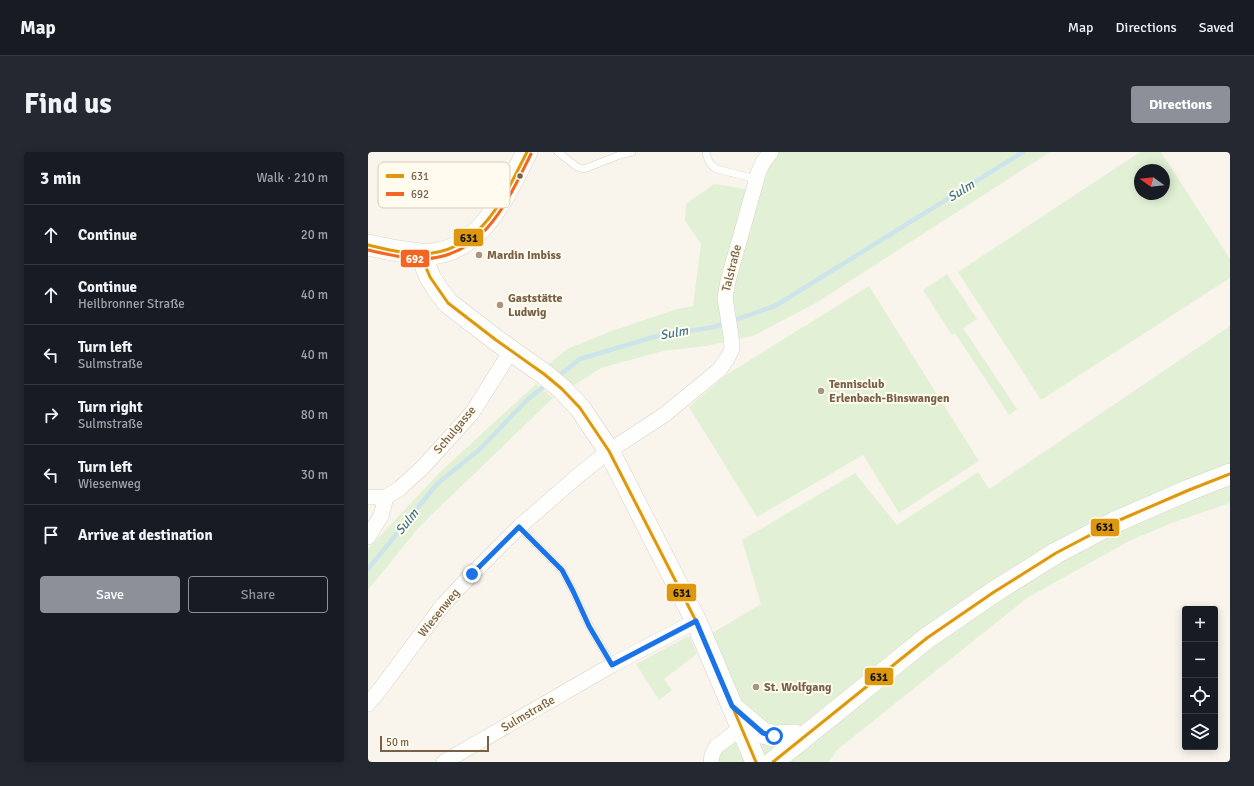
<!DOCTYPE html>
<html lang="en">
<head>
<meta charset="utf-8">
<style>
  body { margin:0; font-family:Signika,sans-serif; background:#242831; color:#f1f3f6 }
  .controls { position:absolute; right:12px; bottom:12px; display:grid; overflow:hidden; border-radius:4px; box-shadow:0 2px 10px #0003 }
  .controls button { width:36px; height:36px; display:grid; place-items:center; padding:0; border:0; border-bottom:1px solid #363941; background:#171b24; color:#f1f3f6; font:20px sans-serif }
  .compass { position:absolute; left:766px; top:12px; width:36px; height:36px; border-radius:50%; background:#171b24; box-shadow:0 2px 10px #0003; rotate:285deg }
  .scale { position:absolute; left:12px; bottom:10px; width:109px; box-sizing:border-box; padding-left:4px; border:2px solid #796149; border-top:0; font-size:11px; line-height:14px; white-space:nowrap; color:#796149; -webkit-text-stroke:3px #fffbee; paint-order:stroke }
  .stop { position:absolute; width:12px; height:12px; margin:-9px; border:3px solid #1a73e8; border-radius:50%; background:#fff }
  .stop.end { background:#1a73e8; border-color:#fff; box-shadow:0 1px 4px #0008 }
  .list { margin:0; padding:0; list-style:none }
  h2 { display:flex; justify-content:space-between; align-items:center; height:52px; margin:0; padding:0 16px; font-size:17px }
  h2 small { font-size:13px; font-weight:400; color:#9ea1a6 }
  .list li { display:grid; grid-template-columns:26px 1fr auto; gap:12px; align-items:center; box-sizing:border-box; height:60px; padding:0 16px; border-top:1px solid #363941 }
  .list b { display:block; font-size:15px; white-space:nowrap }
  .list p { margin:0; font-size:13px; white-space:nowrap; color:#9ea1a6 }
  .list em { font-size:13px; font-style:normal; color:#9ea1a6 }
  .actions { display:flex; gap:8px; padding:12px 16px }
  .actions a { flex:1; padding:9px 0; border:1px solid #8c9099; border-radius:4px; text-align:center; font-size:14px; color:#8c9099 }
  .actions .main { background:#8c9099; color:#fff }
  .icon { flex:none; width:22px; height:22px; fill:none; stroke:currentColor; stroke-width:2; stroke-linecap:round; stroke-linejoin:round }
  .map { position:relative; flex:none; width:862px; height:610px; overflow:hidden; border-radius:4px }
  header { display:flex; align-items:center; gap:24px; box-sizing:border-box; height:56px; padding:0 20px; background:#171b24; border-bottom:1px solid #363941 }
  header strong { font-size:19px }
  nav { display:flex; gap:22px; margin-inline-start:auto; font-size:14px }
  .intro { display:flex; align-items:center; justify-content:space-between; box-sizing:border-box; height:96px; padding:0 24px }
  h1 { margin:0; font-size:28px }
  .button { padding:10px 18px; border-radius:4px; background:#8c9099; color:#fff; font-size:14px; font-weight:700 }
  main { display:flex; gap:24px; padding:0 24px }
  aside { flex:1; background:#171b24; border-radius:4px; box-shadow:0 2px 10px #0003 }
  .map>svg:first-child { display:block }
</style>
</head>
<body>
<header>
<strong>Map</strong>
<nav><a>Map</a><a>Directions</a><a>Saved</a></nav>
</header>
<div class="intro"><h1>Find us</h1><a class="button">Directions</a></div>
<main>
<aside>
<h2>3 min<small>Walk · 210 m</small></h2>
<ul class="list">
<li><svg class="icon" aria-label="ahead" viewBox="0 0 24 24"><path d="M12 20V5M6 11l6-6 6 6"/></svg><div><b>Continue</b></div><em>20 m</em></li>
<li><svg class="icon" aria-label="ahead" viewBox="0 0 24 24"><path d="M12 20V5M6 11l6-6 6 6"/></svg><div><b>Continue</b><p>Heilbronner Straße</p></div><em>40 m</em></li>
<li><svg class="icon" aria-label="left" viewBox="0 0 24 24"><path d="M17 20v-9H6M10 6l-5 5 5 5"/></svg><div><b>Turn left</b><p>Sulmstraße</p></div><em>40 m</em></li>
<li><svg class="icon" aria-label="right" viewBox="0 0 24 24"><path d="M7 20v-9h11M14 6l5 5-5 5"/></svg><div><b>Turn right</b><p>Sulmstraße</p></div><em>80 m</em></li>
<li><svg class="icon" aria-label="left" viewBox="0 0 24 24"><path d="M17 20v-9H6M10 6l-5 5 5 5"/></svg><div><b>Turn left</b><p>Wiesenweg</p></div><em>30 m</em></li>
<li><svg class="icon" aria-label="arrive" viewBox="0 0 24 24"><path d="M6 21V4h12l-3 4 3 4H6"/></svg><div><b>Arrive at destination</b></div></li>
</ul>
<div class="actions"><a class="main">Save</a><a>Share</a></div>
</aside>
<div class="map">
<svg width="862" height="610" viewBox="0 0 862 610">
  <rect width="100%" height="100%" fill="#f9f5ec"/>
  <g fill="#e2f1d5" fill-rule="evenodd">
    <polygon points="409,0 682,0 448,151 385,184 338,194 295,199 233,216 200,237 176,216 199,197 241,180 309,157 325,154 333,92 317,69 318,52 346,32 390,39 397,14"/>
    <path d="M772,0H793L862,107V126L673,248L590,120ZM772,18H796V42H772Z"/>
    <polygon points="579,122 609,167 595,176 649,257 641,263 587,181 584,183 555,138"/>
    <polygon points="501,134 611,309 531,361 495,303 389,365 321,255 358,223"/>
    <polygon points="862,174 862,351 804,371 763,388 659,446 469,598 461,610 350,610 351,602 391,573 364,535 341,483 393,452 374,388 487,321 529,373 610,320 621,337"/>
    <polygon points="168,232 185,246 52,374 0,438 0,397 71,321"/>
    <polygon points="319,485 322,485 329,502 296,527 304,538 291,548 268,512"/>
  </g>
  <g fill="none" stroke-linecap="round" stroke-linejoin="round">
    <g stroke="#cce4ea" stroke-width="4.5">
      <polyline points="189,225 212,207 289,184 346,175 407,154 655,0"/>
      <polyline points="0,417 69,332 112,297 160,247 179,232"/>
    </g>
    <g stroke="#d8d2ca" stroke-width="8">
      <g id="lane">
        <polyline points="190,0 209,15 216,17 252,3 264,0"/>
        <path d="M338,0C340,8 341,13 349,17L388,27"/>
        <polyline points="151,375 194,418 205,439 221,473 244,513"/>
      </g>
    </g>
    <g stroke="#d8d2ca" stroke-width="16">
      <g id="street">
        <polyline points="0,345 18,345 31,337 55,315 104,261 143,199"/>
        <polyline points="0,385 13,364 18,345"/>
        <polyline points="0,552 13,536 75,453 104,422 151,375 212,322 241,299 296,263 351,218 359,207 364,197 363,184 357,146 360,129 390,22 395,10 403,0"/>
        <polyline points="76,610 244,513 328,469"/>
        <polyline points="343,610 344,603 348,595 373,576"/>
      </g>
    </g>
    <g stroke="#d9d2c9" stroke-width="22">
      <g id="secondary">
        <path d="M0,93C18,97 36,101 54,102C112,105 137,42 159,0"/>
        <polyline points="56,103 57,113 62,125 70,138 80,151 128,188 176,222 194,237 212,256 241,299 328,469 388,610"/>
        <polyline points="368,558 395,581 406,584 427,583 431,589"/>
        <polyline points="405,610 559,486 626,440 688,401 747,370 821,338 862,322"/>
      </g>
    </g>
    <use href="#lane" stroke="#fefefc" stroke-width="7"/>
    <use href="#street" stroke="#fefefc" stroke-width="15"/>
    <use href="#secondary" stroke="#fefefc" stroke-width="21"/>
    <g stroke="#fffbee" stroke-width="6">
      <g id="bus-1">
        <path d="M0,93C17,97 36,102 54,102C113,101 136,45 159,0"/>
        <polyline points="56,103 57,113 62,125 80,151 128,188 176,222 194,237 212,256 241,299 328,469 388,610"/>
        <polyline points="405,610 559,486 626,440 688,401 747,370 821,338 862,322"/>
      </g>
    </g>
    <g stroke="#fffbee" stroke-width="6">
      <path id="bus-2" d="M0,98C18,102 37,107 55,107C116,105 139,50 163,2"/>
    </g>
    <use href="#bus-1" stroke="#de980f" stroke-width="3"/>
    <use href="#bus-2" stroke="#f26522" stroke-width="3"/>
  </g>
  <g fill="none" stroke-linecap="round" stroke-linejoin="round">
    <polyline stroke="#1a73e8" stroke-width="5" points="104,422 151,375 194,418 205,439 221,474 244,513 328,469 364,554 395,581 406,584"/>
  </g>
  <circle fill="#796149" stroke="#fffbee" stroke-width="1.5" cx="152" cy="24" r="3.5"/>
  <g fill="#a69582" stroke="#fffbee" stroke-width="1.5">
    <circle cx="111" cy="103" r="4"/>
    <circle cx="132" cy="153" r="4"/>
    <circle cx="453" cy="239" r="4"/>
    <circle cx="388" cy="535" r="4"/>
  </g>
  <g text-anchor="middle" dominant-baseline="central" stroke-width="4" stroke-linejoin="round" paint-order="stroke">
    <g font-size="12" font-weight="bold" fill="#796149" stroke="#fffbee" text-anchor="start">
      <text x="119" y="103">Mardin Imbiss</text>
      <text x="140" y="146">Gaststätte<tspan x="140" dy="14">Ludwig</tspan></text>
      <text x="461" y="232">Tennisclub<tspan x="461" dy="14">Erlenbach-Binswangen</tspan></text>
      <text x="396" y="535">St. Wolfgang</text>
    </g>
    <g font-size="12" fill="#796149" stroke="#fffbee">
      <text transform="translate(364 116) rotate(-76)">Talstraße</text>
      <text transform="translate(87 278) rotate(-50)">Schulgasse</text>
      <text transform="translate(71 461) rotate(-51)">Wiesenweg</text>
      <text transform="translate(160 562) rotate(-30)">Sulmstraße</text>
    </g>
    <g font-size="13" font-style="italic" fill="#41778e" stroke="#fffbee">
      <text transform="translate(593 39) rotate(-32)">Sulm</text>
      <text transform="translate(306 181) rotate(-10)">Sulm</text>
      <text transform="translate(39 370) rotate(-51)">Sulm</text>
    </g>
  </g>
  <rect x="10" y="10" width="132" height="46" rx="6" fill="#fffbee" stroke="#d7cdbc" stroke-width="1"/>
  <rect x="18" y="22" width="18" height="4" fill="#de980f"/>
  <rect x="18" y="40" width="18" height="4" fill="#f26522"/>
  <g font-size="11" fill="#796149">
    <text x="43" y="28">631</text>
    <text x="43" y="46">692</text>
  </g>
  <g stroke="#fffbee" stroke-width="1.5">
    <rect x="85" y="76" width="31" height="19" rx="4" fill="#de980f"/>
    <rect x="32" y="97" width="30" height="19" rx="4" fill="#f26522"/>
    <rect x="722" y="366" width="30" height="19" rx="4" fill="#de980f"/>
    <rect x="298" y="431" width="31" height="19" rx="4" fill="#de980f"/>
    <rect x="496" y="515" width="30" height="19" rx="4" fill="#de980f"/>
  </g>
  <g font-size="11" text-anchor="middle" font-weight="bold" fill="#fff">
    <text x="47" y="111">692</text>
  </g>
  <g font-size="11" text-anchor="middle" font-weight="bold" fill="#111">
    <text x="101" y="90">631</text>
    <text x="737" y="379">631</text>
    <text x="314" y="445">631</text>
    <text x="511" y="529">631</text>
  </g>
</svg>
<div class="controls">
<button>+</button>
<button>−</button>
<button><svg class="icon" aria-label="locate" viewBox="0 0 24 24"><circle cx="12" cy="12" r="6"/><path d="M12 2v4M12 18v4M2 12h4M18 12h4"/></svg></button>
<button><svg class="icon" aria-label="layers" viewBox="0 0 24 24"><path d="M12 4l9 5-9 5-9-5zM3 14l9 5 9-5"/></svg></button>
</div>
<svg class="compass" viewBox="-18 -18 36 36"><path d="M0-13l5 13h-10z" fill="#e53935"/><path d="M0 13l5-13h-10z" fill="#9ea1a6"/></svg>
<div class="scale">50 m</div>
<div class="stop" style="left:406px;top:584px"></div>
<div class="stop end" style="left:104px;top:422px"></div>
</div>
</main>
</body>
</html>
